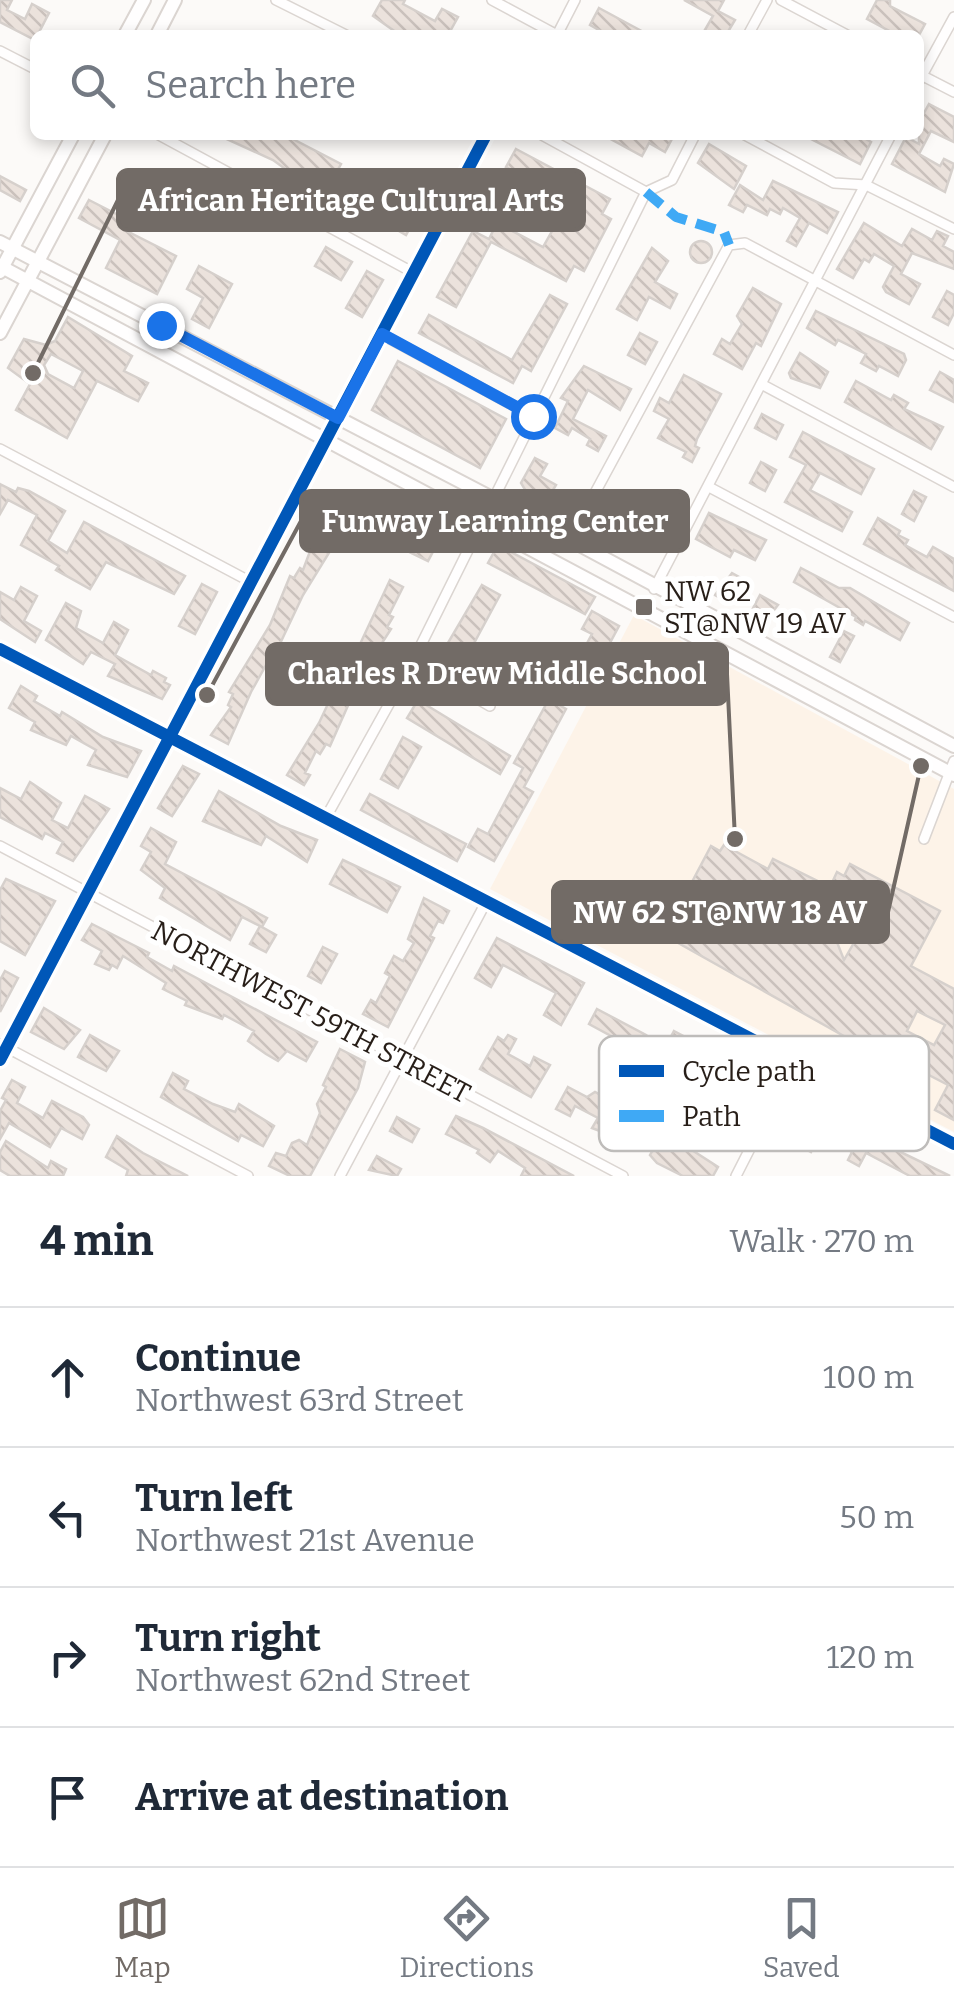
<!DOCTYPE html>
<html lang="en">
<head>
<meta charset="utf-8">
<style>
  body { margin:0; font-family:Bitter,serif; background:#f2f2f3; color:#1f2937 }
  .stop { position:absolute; width:30px; height:30px; margin:-22px; border:8px solid #1a73e8; border-radius:50%; background:#fff }
  .stop.end { background:#1a73e8; border-color:#fff; box-shadow:0 2px 10px #0008 }
  .list { margin:0; padding:0; list-style:none }
  h2 { display:flex; justify-content:space-between; align-items:center; height:130px; margin:0; padding:0 40px; font-size:42px }
  h2 small { font-size:32px; font-weight:400; color:#747a83 }
  .list li { display:grid; grid-template-columns:65px 1fr auto; gap:30px; align-items:center; box-sizing:border-box; height:140px; padding:0 40px; border-top:2px solid #e0e1e3 }
  .list b { display:block; font-size:38px; white-space:nowrap }
  .list p { margin:0; font-size:32px; white-space:nowrap; color:#747a83 }
  .list em { font-size:32px; font-style:normal; color:#747a83 }
  .icon { flex:none; width:55px; height:55px; fill:none; stroke:currentColor; stroke-width:2; stroke-linecap:round; stroke-linejoin:round }
  .map { position:relative; flex:none; width:954px; height:1176px; overflow:hidden }
  .search { position:absolute; background:#fff; box-shadow:0 5px 15px #0003; left:30px; right:30px; top:30px; height:110px; display:flex; align-items:center; gap:25px; box-sizing:border-box; padding:0 35px; border-radius:15px; color:#747a83; font-size:38px }
  .sheet { height:690px; background:#fff }
  nav { display:flex; justify-content:space-around; align-items:center; box-sizing:border-box; height:140px; border-top:2px solid #e0e1e3; background:#fff; font-size:28px; color:#747a83 }
  nav a { display:grid; justify-items:center; gap:5px }
  nav .on { color:#726b66 }
  .map>svg:first-child { display:block }
</style>
</head>
<body>
<div class="map">
<svg width="954" height="1176" viewBox="0 0 954 1176">
  <defs>
    <pattern id="building-back-hatch" width="6" height="6" patternUnits="userSpaceOnUse" patternTransform="scale(2.5)"><rect width="6" height="6" fill="#ebe2dc"/><path d="M-1 5l2 2M0 0l6 6M5-1l2 2" fill="none" stroke="#cac1bc"/></pattern>
  </defs>
  <rect width="100%" height="100%" fill="#fcfaf8"/>
  <polygon fill="#fdf3e8" points="634,615 954,789 954,1132 490,889"/>
  <g fill="url(#building-back-hatch)" stroke="#d6d0cc" stroke-width="2.5" fill-rule="evenodd">
    <polygon points="0,0 12,0 7,10 25,19 32,4 49,13 35,40 0,22"/>
    <polygon points="382,0 405,0 403,4 435,21 442,9 458,17 448,35 400,35 373,16"/>
    <polygon points="684,0 724,0 718,11 735,20 726,35 702,35 713,16"/>
    <polygon points="877,0 890,0 890,6 925,24 919,35 897,35 867,19"/>
    <polygon points="599,8 649,35 608,35 590,25"/>
    <polygon points="929,104 954,117 954,142 931,131 919,154 940,166 944,159 954,164 945,192 892,164 906,137 919,144 919,122"/>
    <polygon points="218,135 285,135 341,164 329,186 334,189 328,200 273,160"/>
    <polygon points="603,135 674,135 665,152 649,143 642,156"/>
    <polygon points="803,135 859,135 871,142 860,164"/>
    <polygon points="709,144 746,166 734,189 698,163"/>
    <polygon points="516,149 610,199 602,214 611,219 584,271 574,266 566,281 491,242 456,307 437,297 473,231 489,239 497,223 543,247 569,201 506,167"/>
    <polygon points="0,176 26,190 20,201 0,190"/>
    <polygon points="773,181 838,212 827,233 809,223 796,246 787,241 800,218 783,208 780,214 770,209 767,215 747,205 743,212 729,205 740,185 763,200"/>
    <polygon points="365,193 416,217 406,235 357,207"/>
    <polygon points="89,200 124,218 119,227 176,256 157,294 106,268 120,240 79,218"/>
    <polygon points="864,223 902,246 912,229 932,240 937,231 948,236 943,246 954,252 954,269 912,253 901,274 920,284 909,304 886,292 883,287 894,266 874,254 869,262 864,259 853,278 837,269"/>
    <circle cx="701" cy="252" r="11"/>
    <polygon points="326,247 352,262 341,280 315,266"/>
    <polygon points="652,248 668,261 655,282 677,294 670,308 649,297 637,320 617,309"/>
    <polygon points="199,266 232,284 209,328 192,319 203,298 187,289"/>
    <polygon points="367,271 383,280 362,317 346,308"/>
    <polygon points="753,288 781,304 761,346 756,343 742,369 714,354 722,339 730,344 742,324 737,316"/>
    <polygon points="947,291 954,295 954,313 948,325 933,317"/>
    <polygon points="550,295 567,304 531,371 522,366 513,383 419,333 429,315 512,360"/>
    <polygon points="816,311 904,354 906,360 898,376 879,366 876,371 861,363 866,354 838,340 835,345 807,328"/>
    <path d="M68,317L132,356L124,371L148,383L138,401L97,381L67,438L16,410L30,384L8,368L24,339L46,345L55,341ZM51,354L83,371L74,388L48,374L44,365Z"/>
    <polygon points="640,333 657,342 645,364 628,355"/>
    <polygon points="800,353 828,372 820,388 791,378 789,373"/>
    <polygon points="398,361 506,419 480,468 372,410"/>
    <polygon points="584,366 631,389 620,410 588,390 573,419 606,436 598,451 587,445 590,439 572,428 568,435 555,428 568,401 561,398"/>
    <polygon points="940,372 954,380 954,402 930,390"/>
    <polygon points="684,375 721,394 697,439 695,446 699,448 692,462 683,457 686,452 658,438 669,419 654,411 660,398 669,403"/>
    <polygon points="856,381 891,400 894,395 908,403 904,409 943,427 931,449 845,402"/>
    <polygon points="762,414 783,425 776,439 755,428"/>
    <polygon points="803,432 874,469 861,494 820,473 810,490 852,512 842,531 785,502 806,465 790,457"/>
    <polygon points="535,458 547,464 540,476 556,485 540,512 525,504 529,496 521,483"/>
    <polygon points="761,462 776,470 765,491 750,483"/>
    <polygon points="0,484 16,492 18,488 29,491 65,511 48,541 67,553 84,522 185,576 174,594 106,562 90,589 56,570 59,566 21,545 37,515 8,500 0,514"/>
    <polygon points="914,491 926,497 914,521 902,514"/>
    <polygon points="380,494 421,520 423,516 444,527 439,537 446,540 441,549 436,546 428,561 407,551 411,542 394,533 385,542 362,530"/>
    <polygon points="709,513 766,540 755,560 734,550 730,557 696,539"/>
    <polygon points="878,518 900,531 898,535 908,540 905,545 927,557 933,547 954,559 954,591 864,544"/>
    <polygon points="315,538 332,548 303,595 269,667 266,665 251,692 228,744 211,735 231,707 228,705 233,694 229,692 270,625 290,576 294,578 300,568 303,570"/>
    <polygon points="498,545 595,597 585,614 488,563"/>
    <polygon points="801,568 839,588 850,588 909,623 900,640 865,621 863,625 855,620 856,617 794,582"/>
    <polygon points="732,573 741,578 730,603 715,595"/>
    <polygon points="390,580 403,587 389,615 393,617 387,627 391,629 362,674 330,746 326,744 320,754 316,751 305,773 310,775 304,785 287,775 319,723 351,655 354,657"/>
    <polygon points="202,584 217,592 195,634 179,626"/>
    <polygon points="482,585 500,595 472,647 503,664 506,658 549,681 539,699 486,670 483,676 442,653"/>
    <polygon points="21,587 37,596 24,621 41,631 35,642 0,619 0,592 14,600"/>
    <polygon points="760,595 778,605 764,623 749,616"/>
    <polygon points="66,603 81,611 76,628 103,643 114,622 128,630 115,655 151,675 153,671 166,678 164,682 170,685 162,699 108,676 115,664 91,652 83,664 46,640"/>
    <polygon points="592,611 619,626 582,695 564,686 592,634 582,629"/>
    <polygon points="844,631 854,636 840,662 830,657"/>
    <polygon points="21,686 37,696 34,701 60,716 62,712 103,737 141,751 127,777 88,765 96,750 71,736 66,745 31,730 35,722 9,708"/>
    <polygon points="549,699 566,709 524,787 533,792 494,861 468,847 478,829 488,834 523,768 514,763"/>
    <polygon points="418,700 510,756 500,774 407,718"/>
    <polygon points="403,737 421,747 398,788 381,779"/>
    <polygon points="183,766 199,774 172,816 158,808"/>
    <polygon points="30,782 61,803 52,820 68,828 85,796 109,809 73,861 57,853 63,842 45,833 42,839 0,817 0,788 21,799"/>
    <polygon points="219,791 281,826 317,840 307,862 266,836 261,845 203,821"/>
    <polygon points="370,794 466,844 457,861 361,810"/>
    <polygon points="151,828 176,842 165,864 267,918 262,927 276,935 266,952 250,944 260,926 242,917 230,940 160,898 165,888 141,870 151,852 141,846"/>
    <path d="M724,845L768,869L773,859L830,887L837,872L844,876L850,864L940,911L911,966L954,989V1120L935,1110L948,1085L869,1044L867,1049L664,935L711,846L720,851ZM827,917L859,934L844,960ZM917,1011L945,1025L934,1045L907,1031Z"/>
    <polygon points="343,860 400,887 387,912 330,884"/>
    <polygon points="6,879 55,901 25,955 0,941 0,890"/>
    <polygon points="424,898 449,911 443,923 438,921 430,936 434,938 388,1027 363,1014 371,1000 376,1003 390,976 385,973 394,956 403,961 414,943 408,939"/>
    <polygon points="92,924 149,953 147,957 172,971 174,966 317,1042 306,1061 287,1051 278,1061 266,1054 248,1041 254,1031 224,1015 222,1019 185,1005 187,1001 163,989 166,983 123,956 117,968 112,965 109,970 95,964 102,951 82,940"/>
    <polygon points="497,938 584,983 561,1025 544,1015 556,993 503,965 491,987 475,978"/>
    <polygon points="323,947 337,954 321,983 308,976"/>
    <polygon points="5,971 18,978 0,1012 0,980"/>
    <polygon points="44,1008 80,1030 64,1049 31,1032"/>
    <polygon points="597,1009 646,1035 637,1050 589,1024"/>
    <polygon points="674,1031 691,1040 669,1081 652,1072"/>
    <polygon points="90,1035 119,1051 106,1071 78,1057"/>
    <polygon points="508,1035 516,1039 508,1054 530,1066 534,1057 550,1065 531,1097 480,1069 498,1037 504,1041"/>
    <polygon points="340,1049 365,1062 358,1088 310,1176 290,1176 269,1166 276,1153 286,1156 292,1143 299,1140 307,1145 320,1113 317,1104 326,1087 323,1085"/>
    <polygon points="173,1073 188,1081 184,1089 213,1104 235,1112 239,1104 274,1126 263,1146 241,1135 238,1141 161,1097"/>
    <polygon points="12,1080 25,1087 17,1103 43,1118 52,1101 83,1117 89,1125 82,1139 61,1128 50,1147 9,1123 0,1139 0,1111 6,1100 2,1098"/>
    <polygon points="568,1087 587,1097 595,1092 613,1101 616,1096 624,1100 618,1111 644,1125 652,1126 657,1116 665,1120 682,1131 678,1141 718,1167 713,1176 683,1176 657,1163 650,1155 654,1148 632,1136 629,1142 592,1128 598,1118 575,1106 570,1116 556,1109"/>
    <polygon points="807,1096 833,1109 830,1113 859,1128 857,1131 950,1176 910,1176 866,1153 859,1166 848,1160 852,1152 820,1136 811,1152 785,1138"/>
    <polygon points="456,1116 483,1128 574,1176 521,1176 525,1168 498,1151 490,1162 477,1153 479,1150 446,1134"/>
    <polygon points="397,1117 419,1129 412,1142 390,1131"/>
    <polygon points="117,1136 143,1153 188,1176 126,1176 128,1170 106,1157"/>
    <polygon points="6,1141 48,1168 51,1161 66,1169 63,1176 10,1176 0,1170 0,1152"/>
    <polygon points="377,1156 401,1169 397,1176 369,1170"/>
  </g>
  <g fill="none" stroke-linecap="round" stroke-linejoin="round">
    <g stroke="#dbd5d1" stroke-width="12">
      <g id="minor">
        <polyline points="276,0 346,35"/>
        <polyline points="492,0 557,35 575,0"/>
        <polyline points="781,0 847,35"/>
        <polyline points="748,35 767,0"/>
        <polyline points="0,51 35,69"/>
        <polyline points="919,74 954,92"/>
        <polyline points="919,81 954,17"/>
        <polyline points="159,135 414,273"/>
        <polyline points="542,135 646,192"/>
        <polyline points="745,135 834,183 866,185 954,229"/>
        <polyline points="381,334 533,416"/>
        <polyline points="763,385 954,487"/>
        <polyline points="0,449 251,582"/>
        <polyline points="709,487 954,617"/>
        <polyline points="569,541 729,245 745,243 954,355"/>
        <polyline points="654,589 891,135"/>
        <polyline points="0,649 954,1144"/>
        <polyline points="413,661 490,706"/>
        <polyline points="325,819 413,661 646,192 672,180 695,135"/>
        <polyline points="924,839 954,761"/>
        <polyline points="0,846 623,1176"/>
        <polyline points="0,1044 248,1176"/>
        <polyline points="0,1060 486,135"/>
        <polyline points="340,1176 485,904"/>
        <polyline points="736,1176 793,1064"/>
      </g>
    </g>
    <g stroke="#dbd5d1" stroke-width="16">
      <g id="secondary">
        <polyline points="125,35 144,0"/>
        <polyline points="157,35 175,0"/>
        <polyline points="0,242 494,499 954,746"/>
        <polyline points="0,266 954,775"/>
        <polyline points="0,272 73,135"/>
        <polyline points="0,333 105,135"/>
      </g>
    </g>
    <use href="#minor" stroke="#fffefe" stroke-width="9"/>
    <use href="#secondary" stroke="#fffefe" stroke-width="12"/>
    <polyline stroke="#3fa9f5" stroke-width="10" stroke-dasharray="20 10" stroke-linecap="butt" points="646,192 676,217 724,232 729,245"/>
    <g stroke="#fff" stroke-width="19">
      <g id="cycleway">
        <polyline points="0,649 954,1144"/>
        <polyline points="0,1060 486,135"/>
      </g>
    </g>
    <use href="#cycleway" stroke="#0057b8" stroke-width="12"/>
  </g>
  <g fill="none" stroke-linecap="round" stroke-linejoin="round">
    <polyline stroke="#1a73e8" stroke-width="12" points="161,325 338,418 382,334 533,416"/>
  </g>
  <rect fill="#726b66" stroke="#fff" stroke-width="4" x="634" y="597" width="20" height="20" rx="5"/>
  <g text-anchor="middle" dominant-baseline="central" stroke-width="10" stroke-linejoin="round" paint-order="stroke">
    <g font-size="28" fill="#271e18" stroke="#fff" text-anchor="start">
      <text x="664" y="591">NW 62<tspan x="664" dy="32">ST@NW 19 AV</tspan></text>
    </g>
    <g font-size="28" fill="#271e18" stroke="#fff">
      <text transform="translate(311 1012) rotate(28)">NORTHWEST 59TH STREET</text>
    </g>
  </g>
  <rect x="599" y="1036" width="330" height="115" rx="15" fill="#fff" stroke="#bebcba" stroke-width="2.5"/>
  <rect x="619" y="1065" width="45" height="12" fill="#0057b8"/>
  <rect x="619" y="1110" width="45" height="12" fill="#3fa9f5"/>
  <g font-size="28" fill="#271e18">
    <text x="682" y="1081">Cycle path</text>
    <text x="682" y="1126">Path</text>
  </g>
  <path fill="none" stroke="#726b66" stroke-width="4" d="M33 373L118 200M207 695L301 521M735 839L727 674M921 766L888 912"/>
  <g fill="#726b66" stroke="#fff" stroke-width="4">
    <circle cx="33" cy="373" r="10"/>
    <circle cx="207" cy="695" r="10"/>
    <circle cx="735" cy="839" r="10"/>
    <circle cx="921" cy="766" r="10"/>
  </g>
  <g fill="#726b66" stroke="#726b66" stroke-width="4">
    <rect x="118" y="170" width="466" height="60" rx="10"/>
    <rect x="301" y="491" width="387" height="60" rx="10"/>
    <rect x="267" y="644" width="460" height="60" rx="10"/>
    <rect x="553" y="882" width="335" height="60" rx="10"/>
  </g>
  <g font-size="30" text-anchor="middle" font-weight="bold" fill="#fff">
    <text x="351" y="211">African Heritage Cultural Arts</text>
    <text x="495" y="532">Funway Learning Center</text>
    <text x="497" y="684">Charles R Drew Middle School</text>
    <text x="720" y="923">NW 62 ST@NW 18 AV</text>
  </g>
</svg>
<div class="stop" style="left:533px;top:416px"></div>
<div class="stop end" style="left:161px;top:325px"></div>
<div class="search"><svg class="icon" aria-label="search" viewBox="0 0 24 24"><circle cx="10" cy="10" r="6"/><path d="M15 15l6 6"/></svg>Search here</div>
</div>
<section class="sheet">
<h2>4 min<small>Walk · 270 m</small></h2>
<ul class="list">
<li><svg class="icon" aria-label="ahead" viewBox="0 0 24 24"><path d="M12 20V5M6 11l6-6 6 6"/></svg><div><b>Continue</b><p>Northwest 63rd Street</p></div><em>100 m</em></li>
<li><svg class="icon" aria-label="left" viewBox="0 0 24 24"><path d="M17 20v-9H6M10 6l-5 5 5 5"/></svg><div><b>Turn left</b><p>Northwest 21st Avenue</p></div><em>50 m</em></li>
<li><svg class="icon" aria-label="right" viewBox="0 0 24 24"><path d="M7 20v-9h11M14 6l5 5-5 5"/></svg><div><b>Turn right</b><p>Northwest 62nd Street</p></div><em>120 m</em></li>
<li><svg class="icon" aria-label="arrive" viewBox="0 0 24 24"><path d="M6 21V4h12l-3 4 3 4H6"/></svg><div><b>Arrive at destination</b></div></li>
</ul>
</section>
<nav>
<a class="on"><svg class="icon" aria-label="map" viewBox="0 0 24 24"><path d="M3 6l6-2 6 2 6-2v14l-6 2-6-2-6 2zM9 4v14M15 6v14"/></svg>Map</a>
<a><svg class="icon" aria-label="directions" viewBox="0 0 24 24"><path d="M12 3l9 9-9 9-9-9zM9 14v-3h6M13 9l2 2-2 2"/></svg>Directions</a>
<a><svg class="icon" aria-label="saved" viewBox="0 0 24 24"><path d="M7 4h10v16l-5-4-5 4z"/></svg>Saved</a>
</nav>
</body>
</html>
